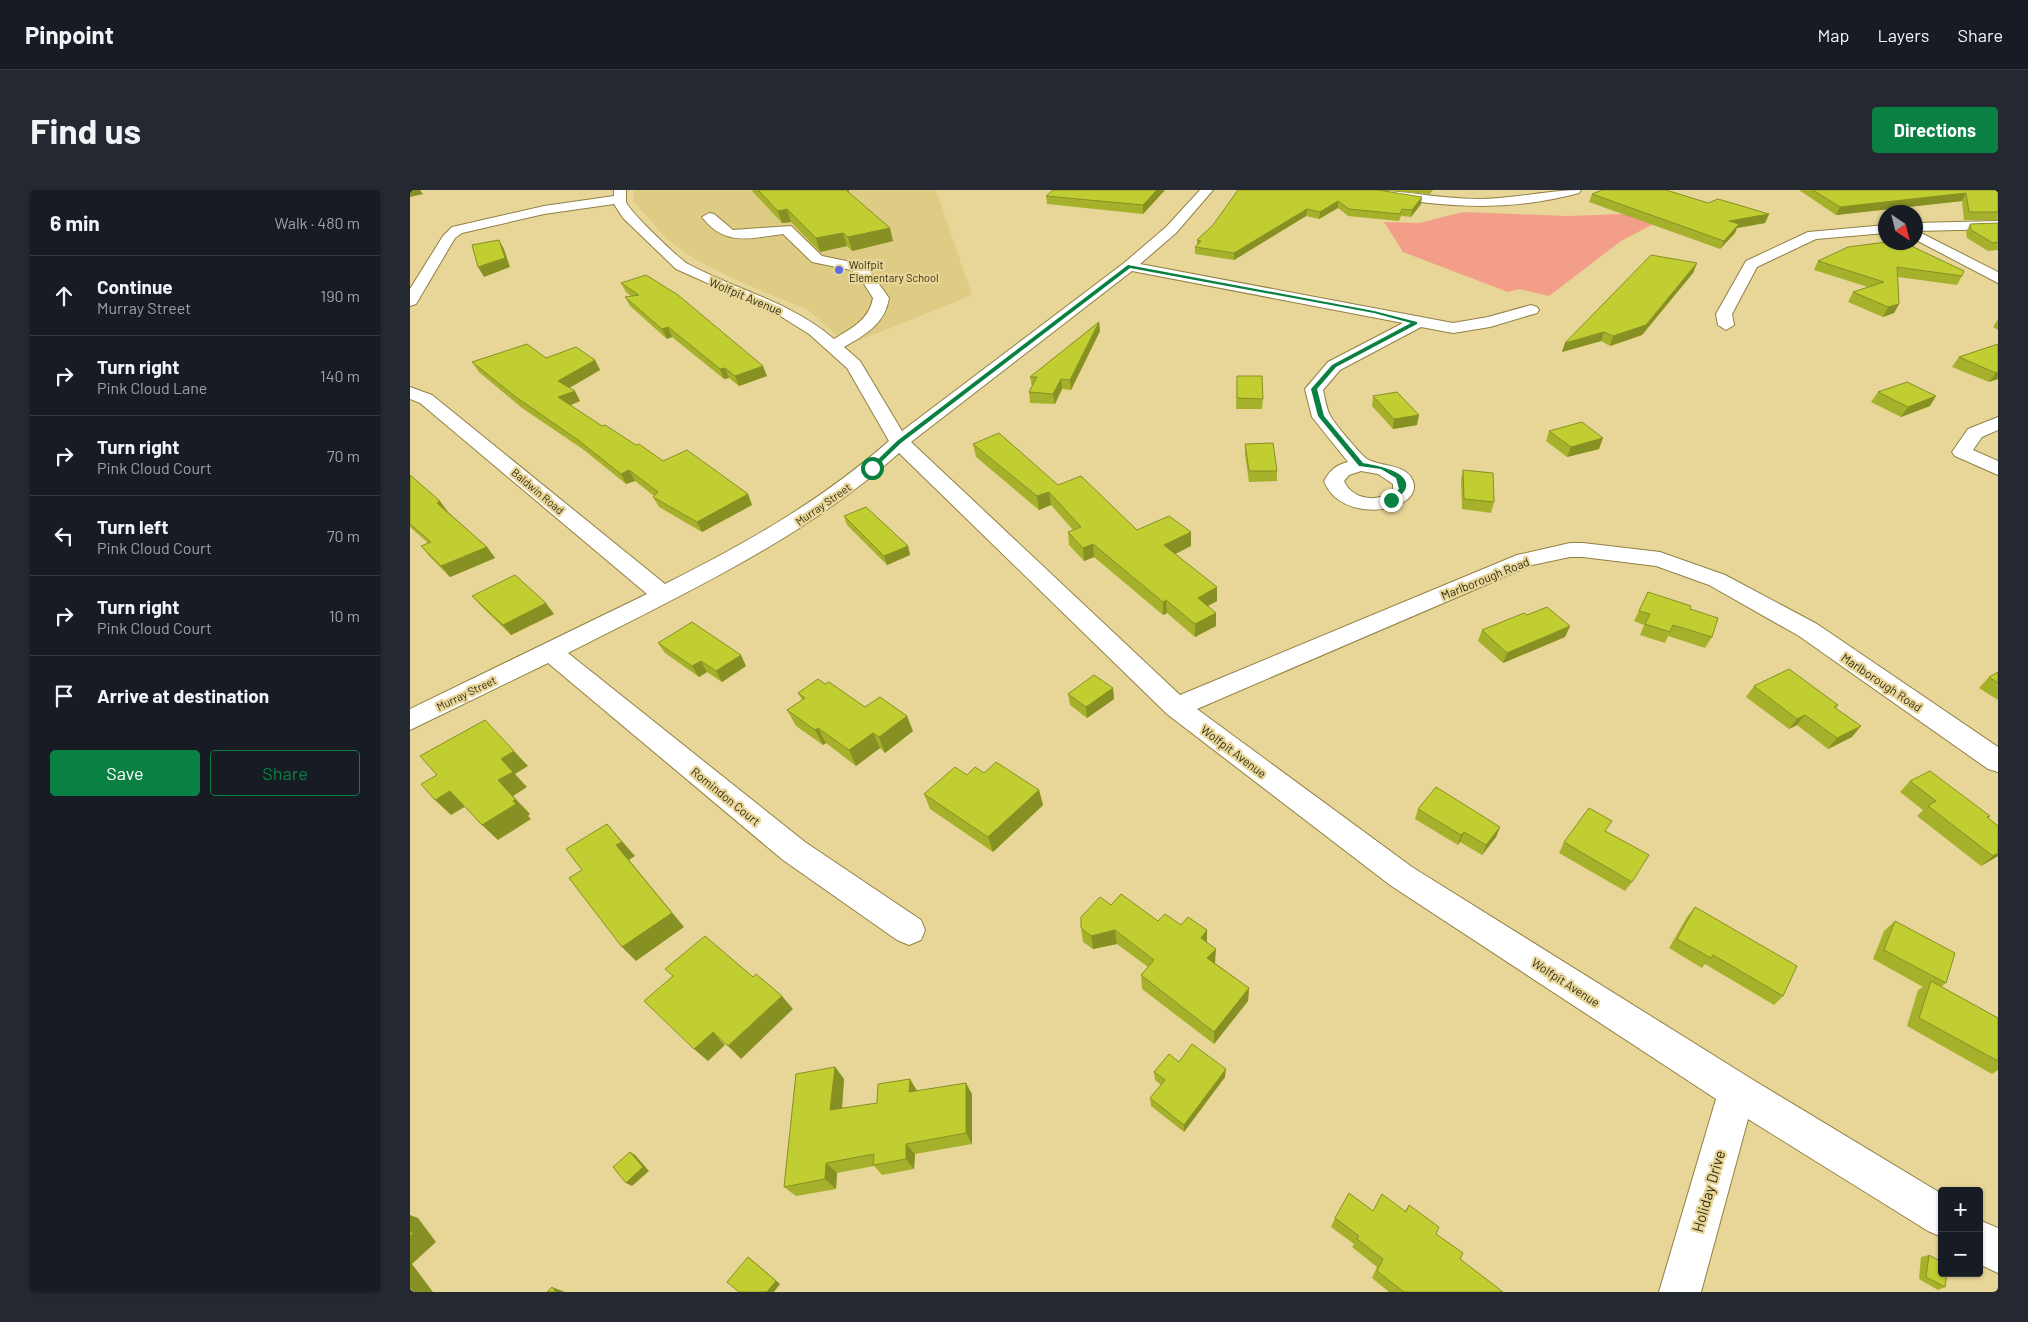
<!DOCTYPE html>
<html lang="en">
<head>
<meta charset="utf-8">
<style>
  body { margin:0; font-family:Barlow,sans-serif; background:#242831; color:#f1f3f6 }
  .controls { position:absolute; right:15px; bottom:15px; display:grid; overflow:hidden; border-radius:5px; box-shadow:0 1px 4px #0004 }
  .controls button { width:45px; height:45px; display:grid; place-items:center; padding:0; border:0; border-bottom:1px solid #363941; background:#171b24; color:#f1f3f6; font:25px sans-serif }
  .compass { position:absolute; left:1468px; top:15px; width:45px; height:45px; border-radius:50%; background:#171b24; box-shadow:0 1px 4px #0004; rotate:145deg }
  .stop { position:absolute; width:15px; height:15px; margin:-11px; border:4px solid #0b8043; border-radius:50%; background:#fff }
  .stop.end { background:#0b8043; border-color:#fff; box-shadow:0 1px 5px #0008 }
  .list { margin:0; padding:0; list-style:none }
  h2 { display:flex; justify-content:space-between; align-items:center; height:65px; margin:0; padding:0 20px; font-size:21px }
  h2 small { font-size:16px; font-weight:400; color:#9ea1a6 }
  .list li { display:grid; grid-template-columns:32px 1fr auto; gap:15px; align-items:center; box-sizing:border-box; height:80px; padding:0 20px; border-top:1px solid #363941 }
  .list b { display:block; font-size:19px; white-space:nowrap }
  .list p { margin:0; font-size:16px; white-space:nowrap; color:#9ea1a6 }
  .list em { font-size:16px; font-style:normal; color:#9ea1a6 }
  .actions { display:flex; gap:10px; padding:15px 20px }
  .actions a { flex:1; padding:11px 0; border:1px solid #0b8043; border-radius:5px; text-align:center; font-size:18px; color:#0b8043 }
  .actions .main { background:#0b8043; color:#fff }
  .icon { flex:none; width:28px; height:28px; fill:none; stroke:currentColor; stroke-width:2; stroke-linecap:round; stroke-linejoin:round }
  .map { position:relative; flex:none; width:1588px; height:1102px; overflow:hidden; border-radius:5px }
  header { display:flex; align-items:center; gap:30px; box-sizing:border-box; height:70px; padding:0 25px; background:#171b24; border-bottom:1px solid #363941 }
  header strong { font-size:24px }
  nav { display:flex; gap:28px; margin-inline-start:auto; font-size:18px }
  .intro { display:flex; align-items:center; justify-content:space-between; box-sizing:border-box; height:120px; padding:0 30px }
  h1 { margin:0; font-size:35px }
  .button { padding:12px 22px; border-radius:5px; background:#0b8043; color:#fff; font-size:18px; font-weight:700 }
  main { display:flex; gap:30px; padding:0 30px }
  aside { flex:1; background:#171b24; border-radius:5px; box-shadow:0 1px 4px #0004 }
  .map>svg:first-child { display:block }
</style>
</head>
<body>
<header>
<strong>Pinpoint</strong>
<nav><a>Map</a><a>Layers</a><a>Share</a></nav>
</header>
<div class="intro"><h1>Find us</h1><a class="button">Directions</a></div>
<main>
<aside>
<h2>6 min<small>Walk · 480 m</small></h2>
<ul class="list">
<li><svg class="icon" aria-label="ahead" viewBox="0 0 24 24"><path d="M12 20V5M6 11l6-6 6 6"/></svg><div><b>Continue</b><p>Murray Street</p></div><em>190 m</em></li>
<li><svg class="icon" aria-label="right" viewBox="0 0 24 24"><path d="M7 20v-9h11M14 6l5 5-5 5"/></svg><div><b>Turn right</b><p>Pink Cloud Lane</p></div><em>140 m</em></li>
<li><svg class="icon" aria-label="right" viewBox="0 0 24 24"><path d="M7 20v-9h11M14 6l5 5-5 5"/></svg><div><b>Turn right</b><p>Pink Cloud Court</p></div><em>70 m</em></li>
<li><svg class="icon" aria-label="left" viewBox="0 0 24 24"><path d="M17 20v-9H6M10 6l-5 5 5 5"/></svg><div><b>Turn left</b><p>Pink Cloud Court</p></div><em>70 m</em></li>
<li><svg class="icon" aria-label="right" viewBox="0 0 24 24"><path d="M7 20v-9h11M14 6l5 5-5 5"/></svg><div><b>Turn right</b><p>Pink Cloud Court</p></div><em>10 m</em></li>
<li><svg class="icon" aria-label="arrive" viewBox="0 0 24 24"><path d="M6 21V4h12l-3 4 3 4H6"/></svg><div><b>Arrive at destination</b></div></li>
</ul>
<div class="actions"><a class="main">Save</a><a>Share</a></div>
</aside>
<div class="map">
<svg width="1588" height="1102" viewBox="0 0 1588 1102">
  <rect width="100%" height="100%" fill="#e7d698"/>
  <polygon fill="#decb84" points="224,0 526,0 562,105 438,155 398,120 324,89 286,70 257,49 223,11"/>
  <polygon fill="#f39e89" points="1053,22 1157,26 1214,24 1251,30 1211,51 1139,106 1109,99 1098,102 993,62 974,32 1009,33"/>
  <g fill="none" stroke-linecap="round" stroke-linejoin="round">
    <g stroke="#908044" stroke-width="2">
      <g id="minor">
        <path d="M204,0H216C216,3 216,8 216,12C219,21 269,69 278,74C327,100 381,112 424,149C442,138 459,130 463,108L449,86L441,80L402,72L373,44C340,48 315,57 292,27L299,23L304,24L323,40L381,36L412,66L451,74L459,80L479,108C475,134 455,145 434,157L450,171L492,241L714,73L756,37L790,0H803L766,43L730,74L1043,133L1078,127L1121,115L1127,117L1129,120L1127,123L1080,137L1043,143L1011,137L930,180L913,200C915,208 916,218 920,225C922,231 952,266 957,269C969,277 1001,273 1004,295C1007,323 930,334 914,291C920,280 926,275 938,272L902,227L895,199L918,172L993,133L722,81L501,252L770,505L1107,365L1160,353H1173L1250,362L1315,385L1407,434L1588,557V582L1578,579L1389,446L1299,395L1246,376L1173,367H1160L1122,375L787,519L1002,677L1340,888L1532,1004V1047L1518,1041L1338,929L1291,1102H1249L1306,909L980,695L757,524L489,263C392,350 273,404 158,463L395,652L511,730L515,740L511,750L499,755L487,750L373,670L138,473L0,540V519L237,404L10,213L0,209V197L22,205L255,394C335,354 411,311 479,251L437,178L399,144L367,124L266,79L213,28L204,14L134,24L52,43L45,48L6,114L0,116V99L33,46L42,37L134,16L204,6ZM951,281L968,284L983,294V299C970,314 942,310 934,291L939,285Z"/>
        <path d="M956,0C993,0 1030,9 1067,9C1103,9 1137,0 1171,0L1169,3C1099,22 1033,18 962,4Z"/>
        <polygon points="1588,31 1588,39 1507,41 1588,82 1588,93 1506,50 1506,33"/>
        <polygon points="1476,35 1476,43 1406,49 1347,77 1322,124 1324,135 1316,140 1308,135 1306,124 1336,71 1398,42"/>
        <polygon points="1588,227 1588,240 1572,247 1563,260 1588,271 1588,285 1545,266 1542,262 1558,239"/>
        <polygon points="1569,1030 1588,1038 1588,1083 1569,1074"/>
      </g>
    </g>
    <use href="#minor" fill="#fff" fill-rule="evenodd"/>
  </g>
  <g fill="#a6b12b">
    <polygon points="342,0 438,0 439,3 483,51 442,61 437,56 410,62 381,32 372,33 343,2"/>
    <polygon points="755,0 733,24 637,14 636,6"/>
    <polygon points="828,0 1011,14 1001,27 991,26 989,31 938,26 928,18 909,29 896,26 824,70 785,64 785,57 787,55 787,50 803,35"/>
    <polygon points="972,0 1023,0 1020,4"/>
    <polygon points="1389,0 1588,0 1588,30 1554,30 1552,11 1426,25"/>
    <polygon points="1182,4 1298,13 1359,24 1355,33 1327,38 1325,43 1310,59 1179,12"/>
    <polygon points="1588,33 1588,60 1578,61 1557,48 1556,42 1560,34"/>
    <polygon points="1438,57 1552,86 1547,95 1488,87 1489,114 1484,123 1473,127 1438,112 1443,102 1458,97 1404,80 1408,71"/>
    <polygon points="1287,73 1283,83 1232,145 1200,156 1191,151 1152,162 1155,153"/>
    <polygon points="211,93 357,186 329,196 319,188 314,189 262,147 257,149 220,116 215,107 221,106 216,102"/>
    <polygon points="1588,129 1588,140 1583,137"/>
    <polygon points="689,132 690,141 661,200 652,199 645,214 620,213 619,202 622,197 620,187"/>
    <polygon points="1588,154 1588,189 1579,192 1542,177 1549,167"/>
    <polygon points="136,168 185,170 190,180 159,198 170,211 160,215 192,236 253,271 338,304 342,315 292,342 249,317 243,307 244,306 225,291 216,294 174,260 112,218 69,182 62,172"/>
    <polygon points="827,186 853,209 852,219 826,219"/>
    <polygon points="1468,202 1520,216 1491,227 1461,212"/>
    <polygon points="963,206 1007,235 983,239 962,216"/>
    <polygon points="1139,241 1189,259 1157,267 1136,251"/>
    <polygon points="563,254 648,295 727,340 781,342 781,356 765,364 807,397 807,411 798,416 806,436 785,447 757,423 753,425 684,367 674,371 659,355 658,342 663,340 641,315 629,320 566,267"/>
    <polygon points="835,254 867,281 867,291 839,292 835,264"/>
    <polygon points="1053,280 1084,312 1081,323 1052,319 1051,290"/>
    <polygon points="0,285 38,322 77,357 85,368 40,387 20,367 11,356 18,353 0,337"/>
    <polygon points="434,326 498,356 500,365 477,375 437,335"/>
    <polygon points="1238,402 1280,419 1302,447 1295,458 1258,446 1255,453 1230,445 1234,435 1224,431"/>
    <polygon points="62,406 144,424 101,445 71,416"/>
    <polygon points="1117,425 1160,436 1155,447 1093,473 1068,451 1072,440"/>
    <polygon points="248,453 336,476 312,492 297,482 289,487 255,463"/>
    <polygon points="1588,482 1588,510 1569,498 1579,487"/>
    <polygon points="415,494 455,517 503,541 475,563 470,558 446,576 416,553 413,555 386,536 377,520 392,510 388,503"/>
    <polygon points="1344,496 1428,515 1426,518 1442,547 1418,559 1387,535 1379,539 1336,507"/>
    <polygon points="703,498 704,509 677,528 660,515 658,504"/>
    <polygon points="557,585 629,600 633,615 583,662 520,619 514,604"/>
    <polygon points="1500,591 1580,626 1578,628 1588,636 1588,666 1571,676 1507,626 1513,620 1490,602"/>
    <polygon points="1008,619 1090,637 1086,647 1072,665 1050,652 1048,655 1005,629"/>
    <polygon points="1196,641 1222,692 1215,701 1149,663 1154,652"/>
    <polygon points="701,715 748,731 797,740 797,753 805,773 839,798 838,811 804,854 732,799 731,785 738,777 707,754 683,759 673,752 671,738"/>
    <polygon points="1285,717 1373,806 1364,815 1295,774 1292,778 1259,758 1277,727"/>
    <polygon points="1485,731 1536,793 1531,797 1588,828 1588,880 1582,884 1497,836 1508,800 1513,797 1463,769 1474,741"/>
    <polygon points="769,872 815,887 774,942 741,916 740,908 751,895 745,890 744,882"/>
    <polygon points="425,877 434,889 432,919 467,913 500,889 507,901 562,904 562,954 505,964 504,979 472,985 464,976 427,983 426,999 386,1006 374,997"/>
    <polygon points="999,1015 1050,1069 1093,1102 979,1102 962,1088 967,1077 942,1057 944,1054 921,1037 925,1028 963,1021 995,1021"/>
    <polygon points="1519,1065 1535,1097 1528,1100 1509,1089 1511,1067"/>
  </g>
  <g fill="#879023">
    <polygon points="0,0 10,0 13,4 0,7"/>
    <polygon points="747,0 755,0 733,24 733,15"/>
    <polygon points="1556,3 1552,11 1426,25 1430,17"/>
    <polygon points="1012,7 1011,14 1001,27 1002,20"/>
    <polygon points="928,11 928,18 909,29 910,22"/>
    <polygon points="377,19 381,32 372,33 368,21"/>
    <polygon points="897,19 896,26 824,70 824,63"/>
    <polygon points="1359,24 1355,33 1327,38 1325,43 1310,59 1314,51 1319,31"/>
    <polygon points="480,38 483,51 442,61 438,47"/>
    <polygon points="433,43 437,56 410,62 406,48"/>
    <polygon points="89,50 94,59 100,77 74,87 68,77"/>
    <polygon points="1287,73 1283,83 1232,145 1200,156 1203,146"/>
    <polygon points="1489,114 1484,123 1473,127 1478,117"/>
    <polygon points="689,132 690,141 661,200 660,190"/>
    <polygon points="258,137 262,147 257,149 252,139"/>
    <polygon points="1194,142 1191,151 1152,162 1155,153"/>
    <polygon points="185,170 190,180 154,201 148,191"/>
    <polygon points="353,176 357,186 329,196 325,186"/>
    <polygon points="315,178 319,188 314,189 310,179"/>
    <polygon points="1588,182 1588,189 1579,192 1586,183"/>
    <polygon points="651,189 652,199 645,214 643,204"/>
    <polygon points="165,201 170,211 154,218 148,207"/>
    <polygon points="1526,206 1520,216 1491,227 1498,217"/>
    <polygon points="1009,225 1007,235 983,239 984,229"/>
    <polygon points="1193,248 1189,259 1157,267 1161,257"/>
    <polygon points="219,280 225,291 216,294 211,284"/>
    <polygon points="639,302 641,315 629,320 627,306"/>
    <polygon points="338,304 342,315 292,342 287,332"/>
    <polygon points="30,311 38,322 35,323 27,313"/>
    <polygon points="781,342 781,356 755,369 754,355"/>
    <polygon points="683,354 684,367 674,371 673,358"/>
    <polygon points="498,356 500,365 477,375 474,366"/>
    <polygon points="77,357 85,368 40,387 31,376"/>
    <polygon points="807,397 807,411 788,421 788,408"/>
    <polygon points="756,410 757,423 753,425 753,412"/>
    <polygon points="136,413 144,424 101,445 93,435"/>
    <polygon points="806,423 806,436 785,447 785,434"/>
    <polygon points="1160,436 1155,447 1093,473 1097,463"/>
    <polygon points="331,465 336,476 312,492 306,481"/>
    <polygon points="291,471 297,482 289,487 282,476"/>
    <polygon points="703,498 704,509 677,528 676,517"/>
    <polygon points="1395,525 1387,535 1379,539 1387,529"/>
    <polygon points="497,526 503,541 475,563 469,547"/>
    <polygon points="1451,536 1442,547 1418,559 1427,548"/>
    <polygon points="408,538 416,553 413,555 405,540"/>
    <polygon points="463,543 470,558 446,576 439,560"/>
    <polygon points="104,561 118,576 105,584 117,597 103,606 120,624 118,626 121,629 88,650 72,635 91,569"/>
    <polygon points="629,600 633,615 583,662 578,647"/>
    <polygon points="40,601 56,616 41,625 25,610"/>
    <polygon points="197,634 225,666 219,670 274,737 226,771 212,757 206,655"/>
    <polygon points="1090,637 1086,647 1072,665 1076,655"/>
    <polygon points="1054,642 1050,652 1048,655 1051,645"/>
    <polygon points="1588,663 1588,666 1571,676 1583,666"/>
    <polygon points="705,740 707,754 683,759 681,746"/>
    <polygon points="797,740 797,754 791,748"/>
    <polygon points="806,759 805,773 797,782 797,768"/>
    <polygon points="839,798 838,811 804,854 804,842"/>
    <polygon points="372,806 383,819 331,869 318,856"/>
    <polygon points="303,842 315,855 298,871 284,859"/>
    <polygon points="425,877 434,889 431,931 420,920"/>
    <polygon points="816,879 815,887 774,942 774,935"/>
    <polygon points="500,889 507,901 507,914 499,902"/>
    <polygon points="556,893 562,904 562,954 556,943"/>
    <polygon points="496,954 505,964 504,979 496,969"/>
    <polygon points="220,962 225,965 239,981 222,996 216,993"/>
    <polygon points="416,973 427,983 426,999 415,989"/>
    <polygon points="0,1025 8,1028 26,1052 2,1074 23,1102 3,1102 0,1097"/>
    <polygon points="338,1067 342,1070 370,1094 364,1102 357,1102"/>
    <polygon points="142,1097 155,1102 146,1102"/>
  </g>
  <g fill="#c1ce32" stroke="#879023">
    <polygon points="348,0 438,0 439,1 437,1 480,38 438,47 433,43 406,48 377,19 368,21"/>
    <polygon points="643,0 747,0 733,15 636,6"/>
    <polygon points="828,0 968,0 1012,7 1002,20 992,19 990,24 939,19 928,11 910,22 897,19 824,63 785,57 791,51 787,50 803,35"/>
    <polygon points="1192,0 1256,0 1298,13 1308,9 1359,24 1319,31 1329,34 1314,51 1182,4"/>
    <polygon points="1403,0 1588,0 1588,22 1559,22 1556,3 1430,17"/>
    <polygon points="1588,33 1588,52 1583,53 1561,40 1560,34"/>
    <polygon points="89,50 95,68 68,77 62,55"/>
    <polygon points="1476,52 1490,52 1497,54 1554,81 1552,86 1487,77 1489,114 1478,117 1443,102 1474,92 1408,71 1438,57"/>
    <polygon points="1241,65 1287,73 1236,135 1203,146 1194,142 1155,153"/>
    <polygon points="236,85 268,105 353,176 325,186 315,178 310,179 258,137 252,139 215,107 229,105 211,93"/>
    <polygon points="689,132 660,190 651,189 643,204 619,202 627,187 620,187"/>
    <polygon points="117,154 136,168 166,157 185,170 148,191 165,201 148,207 192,236 195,235 226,255 229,254 253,271 277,260 338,304 287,332 243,307 248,302 219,280 211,284 168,250 106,207 62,172"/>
    <polygon points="1588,154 1588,182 1586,183 1549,167"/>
    <polygon points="827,186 852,186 853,209 827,208"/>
    <polygon points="1497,192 1526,206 1498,217 1468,202"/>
    <polygon points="987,202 1009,225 984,229 963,206"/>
    <polygon points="1172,232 1193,248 1161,257 1139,241"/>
    <polygon points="589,243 648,295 671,286 727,340 759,326 781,342 754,355 807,397 788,408 806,423 785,434 756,410 753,412 683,354 673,358 658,342 671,337 639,302 627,306 563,254"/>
    <polygon points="863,253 867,281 839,281 835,254"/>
    <polygon points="1053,280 1083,283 1084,312 1054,309"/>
    <polygon points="0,285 30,311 27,313 77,357 31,376 11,356 21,352 0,334"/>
    <polygon points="456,317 498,356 474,366 434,326"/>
    <polygon points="105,385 136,413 93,435 62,406"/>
    <polygon points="1238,402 1281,416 1280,419 1308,428 1302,447 1263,435 1260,442 1235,434 1240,424 1229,421"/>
    <polygon points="1137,417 1160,436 1097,463 1072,440 1114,423 1117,425"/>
    <polygon points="282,432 331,465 306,481 291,471 282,476 248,453"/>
    <polygon points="1379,479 1428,515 1424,517 1451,536 1427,548 1395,525 1387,529 1344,496"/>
    <polygon points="1588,482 1588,493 1579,487"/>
    <polygon points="684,485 703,498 676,517 658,504"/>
    <polygon points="408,489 415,494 419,492 455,517 470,507 497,526 469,547 463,543 439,560 408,538 405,540 377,520 395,508 388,503"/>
    <polygon points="75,530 104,561 91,569 103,582 88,590 105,609 103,611 106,614 72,635 40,601 25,610 11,594 27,585 10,566"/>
    <polygon points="586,572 629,600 578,647 514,604 545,577 557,585 565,577 574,583"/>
    <polygon points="1520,581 1580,626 1577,627 1588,636 1588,663 1583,666 1518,616 1526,611 1500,591"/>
    <polygon points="1026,597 1090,637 1076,655 1054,642 1051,645 1008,619"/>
    <polygon points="1179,618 1202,631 1195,641 1239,665 1222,692 1154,652"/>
    <polygon points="197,634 212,652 206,655 262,723 212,757 159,688 172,680 156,659"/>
    <polygon points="711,704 748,731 755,724 771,735 778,727 797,740 791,748 806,759 797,768 839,798 804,842 731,785 744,770 705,740 681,746 671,738 671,727 690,707 701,715"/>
    <polygon points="1285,717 1387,776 1373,806 1303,765 1301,768 1267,749"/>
    <polygon points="1485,731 1545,763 1536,793 1474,760"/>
    <polygon points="295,746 343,787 346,784 372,806 318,856 303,842 284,859 234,811 263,786 255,779"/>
    <polygon points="1521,791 1588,828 1588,871 1509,828"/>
    <polygon points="782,854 816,879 774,935 740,908 755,890 744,882 759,864 769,872"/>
    <polygon points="425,877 420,920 467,913 468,894 500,889 499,902 556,893 556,943 496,954 496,969 463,975 464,964 416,973 415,989 374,997 386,884"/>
    <polygon points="220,962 233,977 216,993 203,977"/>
    <polygon points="939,1003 963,1021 972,1004 996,1022 999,1015 1029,1037 1026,1044 1053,1063 1050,1069 1093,1102 994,1102 967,1081 973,1069 947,1049 949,1046 925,1028"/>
    <polygon points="0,1040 3,1044 0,1046"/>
    <polygon points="1519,1065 1532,1072 1532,1083 1537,1083 1535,1097 1516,1087"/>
    <polygon points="338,1067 366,1091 357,1102 329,1102 317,1092"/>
    <polygon points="142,1097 146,1102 137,1102"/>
  </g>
  <path fill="#0b8043" d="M718,75L964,121L1007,132V134L926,177L907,199L914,226L953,273C963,275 1004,281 995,300C993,304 986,308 983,311H979L989,299L986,288L971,279L949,276L908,226L901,199L922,175L1001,133L964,123L720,78L491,253L464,279H460V277L487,251Z"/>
  <circle fill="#5f6de5" stroke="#e7d698" stroke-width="2" cx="429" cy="80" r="5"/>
  <g text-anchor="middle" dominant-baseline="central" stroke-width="4.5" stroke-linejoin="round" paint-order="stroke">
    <g font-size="11" fill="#352e15" stroke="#e7d698" text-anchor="start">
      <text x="439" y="74">Wolfpit<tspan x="439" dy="13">Elementary School</tspan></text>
    </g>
    <g font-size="11" fill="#352e15" stroke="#e7d698">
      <text transform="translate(128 301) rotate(40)">Baldwin Road</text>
      <text transform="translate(413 314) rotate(-35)">Murray Street</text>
      <text transform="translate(56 503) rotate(-26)">Murray Street</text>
    </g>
    <g font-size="12" fill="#352e15" stroke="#e7d698">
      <text transform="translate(336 106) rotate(23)">Wolfpit Avenue</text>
      <text transform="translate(1075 388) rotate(-22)">Marlborough Road</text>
      <text transform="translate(1472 492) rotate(34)">Marlborough Road</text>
      <text transform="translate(824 561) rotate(37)">Wolfpit Avenue</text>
      <text transform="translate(316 606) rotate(39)">Romindon Court</text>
      <text transform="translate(1156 792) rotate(33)">Wolfpit Avenue</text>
    </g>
    <g font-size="15" fill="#352e15" stroke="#e7d698">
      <text transform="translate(1298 1001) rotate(-74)">Holiday Drive</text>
    </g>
  </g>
</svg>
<div class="controls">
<button>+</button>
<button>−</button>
</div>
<svg class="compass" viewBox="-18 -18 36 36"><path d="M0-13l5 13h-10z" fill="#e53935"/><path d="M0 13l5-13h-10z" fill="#9ea1a6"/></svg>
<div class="stop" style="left:462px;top:278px"></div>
<div class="stop end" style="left:981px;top:310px"></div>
</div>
</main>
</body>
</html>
